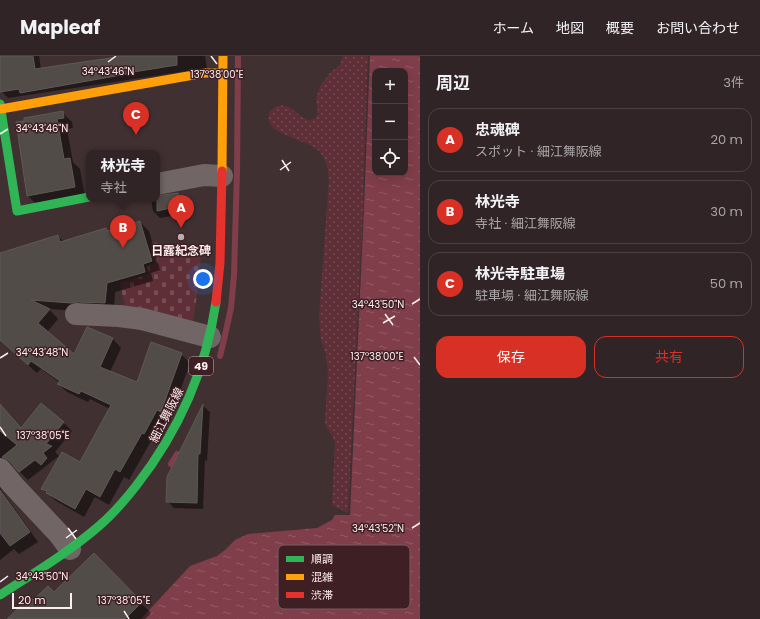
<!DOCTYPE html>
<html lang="ja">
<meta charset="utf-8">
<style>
body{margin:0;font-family:Poppins,"Noto Sans JP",sans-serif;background:#392c2e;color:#f1f3f6}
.controls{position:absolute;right:12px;top:12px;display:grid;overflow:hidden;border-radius:8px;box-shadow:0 4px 16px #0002}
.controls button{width:36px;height:36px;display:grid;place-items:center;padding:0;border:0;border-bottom:1px solid #4c4143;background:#312426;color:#f1f3f6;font:20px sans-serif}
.scale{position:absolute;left:12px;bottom:10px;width:60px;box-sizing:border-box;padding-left:4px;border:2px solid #feedee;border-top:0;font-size:11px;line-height:14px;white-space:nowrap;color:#feedee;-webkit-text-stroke:3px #3d1f24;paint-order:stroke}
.you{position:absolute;left:203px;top:223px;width:14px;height:14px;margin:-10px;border:3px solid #fff;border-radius:50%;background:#1a73e8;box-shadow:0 0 0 6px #1a73e833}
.badge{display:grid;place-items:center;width:26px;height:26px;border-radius:50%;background:#d93025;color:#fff;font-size:13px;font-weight:700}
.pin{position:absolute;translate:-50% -33px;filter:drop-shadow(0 1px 2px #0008)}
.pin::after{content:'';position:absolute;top:21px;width:14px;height:12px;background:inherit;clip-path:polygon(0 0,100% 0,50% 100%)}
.popup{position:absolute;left:86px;top:94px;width:74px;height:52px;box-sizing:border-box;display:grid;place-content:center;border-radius:8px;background:#312426;filter:drop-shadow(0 1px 3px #0005);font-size:13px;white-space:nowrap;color:#a8a4a7}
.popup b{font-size:15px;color:#f1f3f6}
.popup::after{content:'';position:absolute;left:50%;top:100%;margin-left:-8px;border:8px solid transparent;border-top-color:#312426}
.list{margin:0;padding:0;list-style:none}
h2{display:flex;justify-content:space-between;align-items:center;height:52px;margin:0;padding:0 16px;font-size:17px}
h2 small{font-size:13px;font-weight:400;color:#a8a4a7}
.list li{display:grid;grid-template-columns:26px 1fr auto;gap:12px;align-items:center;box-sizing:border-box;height:64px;margin:0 8px 8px;padding:0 8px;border:1px solid #4c4143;border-radius:12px}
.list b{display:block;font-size:15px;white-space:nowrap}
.list p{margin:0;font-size:13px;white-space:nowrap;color:#a8a4a7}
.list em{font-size:13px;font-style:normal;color:#a8a4a7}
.actions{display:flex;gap:8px;padding:12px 16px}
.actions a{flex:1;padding:9px 0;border:1px solid #d93025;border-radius:12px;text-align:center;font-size:14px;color:#d93025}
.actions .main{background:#d93025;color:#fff}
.icon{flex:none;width:22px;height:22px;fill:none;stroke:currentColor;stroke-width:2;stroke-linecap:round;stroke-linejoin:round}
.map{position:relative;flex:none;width:420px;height:563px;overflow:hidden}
header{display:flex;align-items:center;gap:24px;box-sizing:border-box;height:56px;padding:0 20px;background:#312426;border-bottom:1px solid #4c4143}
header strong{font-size:19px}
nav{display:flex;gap:22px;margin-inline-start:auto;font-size:14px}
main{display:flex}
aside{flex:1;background:#312426}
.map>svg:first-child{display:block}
.grass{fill:url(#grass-dots)}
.cemetery{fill:url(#cemetery-stones)}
.water{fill:url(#water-ripples);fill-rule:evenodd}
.shadow{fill:#0007}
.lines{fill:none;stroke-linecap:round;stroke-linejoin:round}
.stream{stroke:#803e4a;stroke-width:6}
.building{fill:#514c48;stroke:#5f5956}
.street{stroke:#716566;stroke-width:22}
.fast{stroke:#30b455;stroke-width:9}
.slow{stroke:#ff9f0a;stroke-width:9}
.jam{stroke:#e5322d;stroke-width:9}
.ticks{fill:none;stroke:#feedee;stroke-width:1.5}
.poi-dot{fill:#bcabac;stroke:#3d1f24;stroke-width:1.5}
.labels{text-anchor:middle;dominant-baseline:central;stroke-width:3;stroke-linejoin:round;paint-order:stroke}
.shield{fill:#3d1f24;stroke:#c4afb1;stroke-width:1}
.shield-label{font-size:11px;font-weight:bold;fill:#feedee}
.poi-label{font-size:12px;font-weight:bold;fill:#feedee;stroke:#3d1f24}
.street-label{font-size:12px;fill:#feedee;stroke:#3d1f24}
.key{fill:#3d1f24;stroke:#775d61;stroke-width:1}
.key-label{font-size:11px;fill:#feedee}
.ticks-label{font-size:10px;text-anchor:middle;fill:#feedee;stroke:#3d1f24;stroke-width:3;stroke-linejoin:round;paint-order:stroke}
</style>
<header>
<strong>Mapleaf</strong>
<nav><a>ホーム</a><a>地図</a><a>概要</a><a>お問い合わせ</a></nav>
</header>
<main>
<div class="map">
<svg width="420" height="563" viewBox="0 0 420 563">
<defs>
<pattern id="grass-dots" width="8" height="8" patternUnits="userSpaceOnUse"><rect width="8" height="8" fill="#5f2f37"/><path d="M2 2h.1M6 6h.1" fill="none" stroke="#774d54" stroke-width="1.8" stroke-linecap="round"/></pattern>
<pattern id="cemetery-stones" width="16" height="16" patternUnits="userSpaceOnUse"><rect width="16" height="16" fill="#5f2f37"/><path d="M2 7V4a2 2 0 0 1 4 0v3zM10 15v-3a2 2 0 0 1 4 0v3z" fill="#774d54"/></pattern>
<pattern id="water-ripples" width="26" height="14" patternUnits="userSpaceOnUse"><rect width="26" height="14" fill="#803e4a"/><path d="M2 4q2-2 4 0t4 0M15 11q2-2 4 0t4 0" fill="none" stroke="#935a64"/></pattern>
</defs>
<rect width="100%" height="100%" fill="#413032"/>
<path class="grass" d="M343,0H368L363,151L348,457L332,449L335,388L333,381L325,368L328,317L326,299L321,284L319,261L329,124C328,113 327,104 319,95C308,83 263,79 269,58C270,54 274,51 278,50C293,46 299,64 310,64C311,64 315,62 316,62L318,56L316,44L320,30L330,17L340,9Z"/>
<path class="cemetery" d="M150,186L201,191C200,218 197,244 192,270L126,255L120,227L149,218L147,210L156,207Z"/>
<path class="water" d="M370,0H420V563H141L190,510L217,500L225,494L235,484L248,478L317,472L332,464L335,459H350L364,152ZM375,15H405V117H375Z"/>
<g class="shadow">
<polygon points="0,0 39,0 41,13 130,0 205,0 207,12 8,42 1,35 0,26"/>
<polygon points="62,56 72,66 73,72 67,73 73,106 80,113 85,141 38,150 28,140 17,67"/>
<polygon points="177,138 184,145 187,157 160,162 153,155 151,143 157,143 157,141"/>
<polygon points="140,166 149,175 160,214 151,217 153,225 115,236 114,255 81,255 49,253 58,263 47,276 75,300 88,272 113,283 121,292 110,316 138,327 181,298 190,307 170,364 166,362 153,386 151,385 129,424 124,421 109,449 95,441 84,461 56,445 42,433 81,407 110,353 90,343 88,346 67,336 58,328 59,326 41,313 37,317 0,284 0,200 6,194 8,196 58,180 64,186 106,173 108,176"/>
<polygon points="0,349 21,373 63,366 72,375 55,396 59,400 28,424 14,410 7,409 0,413"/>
<polygon points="203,350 210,356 207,405 205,404 203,453 174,452 167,445 168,421"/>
<polygon points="0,432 38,486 19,498 14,493 0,504"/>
<polygon points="94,499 151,557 145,563 9,563 33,546 54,538"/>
</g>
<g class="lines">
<g class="stream">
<polyline points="220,300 224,284 231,252 234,219 237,116 238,0"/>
<polyline points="171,408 177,398"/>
</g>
</g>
<g class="building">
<polygon points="0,0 33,0 35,13 124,0 177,0 177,9 127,17 127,18 20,37 19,33 0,36"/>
<polygon points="63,55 64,62 57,63 64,103 70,102 75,131 27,140 16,66 24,65 24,62"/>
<polygon points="178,137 180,150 157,155 157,140"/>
<polygon points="140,165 152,205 143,208 145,216 107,227 105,247 77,246 71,247 31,244 50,253 38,267 74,298 87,271 113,282 100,311 137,326 151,286 182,297 161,356 157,354 144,378 142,377 120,416 115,413 100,441 86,433 75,453 46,437 47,435 41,433 62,396 80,406 111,349 81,335 79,338 57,328 60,325 31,305 28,309 0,284 0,197 58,179 60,186 106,172 107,175"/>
<polygon points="41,347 64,366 46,388 52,390 43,397 47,402 41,409 35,404 19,416 9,405 5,402 2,401 17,389 0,375 0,348 21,372"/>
<polygon points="203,348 200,398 198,398 197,447 166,446 167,421"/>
<polygon points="0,434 30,476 10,490 0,477"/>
<polygon points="94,497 142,546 125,563 7,563 30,541 33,544 48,530 54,536"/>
</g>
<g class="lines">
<g class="street">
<polyline points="157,128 204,119 222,120"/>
<polyline points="76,258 119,260 142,263 210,281"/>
<polyline points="0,413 13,429 59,478 70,493"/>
</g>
<g class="fast">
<polyline points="0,48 17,155 89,141"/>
<path d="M0,539C34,517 69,496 99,470C113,458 125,444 136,430C178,376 206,314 216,246"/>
</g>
<g class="slow">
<polyline points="1,53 205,17 223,17"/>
<polyline points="222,115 223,0"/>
</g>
<polyline class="jam" points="216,246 220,207 222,115"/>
</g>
<path class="ticks" d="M211,0L217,8M108,6L116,0M0,78L8,73M282,104L289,115M280,114L291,106M412,248L420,243M385,258L393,269M383,267L395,260M414,301L420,309M0,302L8,297M0,371L6,380M68,472L76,483M412,472L420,467M66,482L77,474M0,526L8,520M124,555L129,563"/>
<circle class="poi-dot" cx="181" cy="181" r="4"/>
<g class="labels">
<rect class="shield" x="189" y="301" width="24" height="18" rx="3"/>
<g class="shield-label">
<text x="201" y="310">49</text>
</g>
<g class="poi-label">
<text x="181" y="194">日露紀念碑</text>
</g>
<g class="street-label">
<text transform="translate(166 359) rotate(-63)">細江舞阪線</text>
</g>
</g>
<rect x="278" y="489" width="132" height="64" rx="6" class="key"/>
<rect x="286" y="500" width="18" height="6" fill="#30b455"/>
<rect x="286" y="518" width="18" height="6" fill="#ff9f0a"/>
<rect x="286" y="536" width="18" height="6" fill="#e5322d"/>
<g class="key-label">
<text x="311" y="507">順調</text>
<text x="311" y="525">混雑</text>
<text x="311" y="543">渋滞</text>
</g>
<g class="ticks-label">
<text x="108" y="19">34°43'46"N</text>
<text x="217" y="22">137°38'00"E</text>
<text x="42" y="76">34°43'46"N</text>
<text x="378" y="252">34°43'50"N</text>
<text x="42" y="300">34°43'48"N</text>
<text x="377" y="304">137°38'00"E</text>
<text x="43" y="383">137°38'05"E</text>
<text x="378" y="476">34°43'52"N</text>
<text x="42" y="524">34°43'50"N</text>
<text x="124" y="548">137°38'05"E</text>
</g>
</svg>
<div class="controls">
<button>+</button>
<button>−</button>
<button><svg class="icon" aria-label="locate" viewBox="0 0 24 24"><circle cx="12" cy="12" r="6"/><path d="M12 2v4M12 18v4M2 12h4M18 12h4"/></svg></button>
</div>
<div class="scale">20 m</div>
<div class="you"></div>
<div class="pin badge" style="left:181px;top:172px">A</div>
<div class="pin badge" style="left:123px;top:192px">B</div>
<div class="popup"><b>林光寺</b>寺社</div>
<div class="pin badge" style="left:136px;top:79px">C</div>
</div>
<aside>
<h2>周辺<small>3件</small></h2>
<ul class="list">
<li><span class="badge">A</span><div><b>忠魂碑</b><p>スポット · 細江舞阪線</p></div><em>20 m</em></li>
<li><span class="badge">B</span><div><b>林光寺</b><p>寺社 · 細江舞阪線</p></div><em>30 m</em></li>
<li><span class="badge">C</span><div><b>林光寺駐車場</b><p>駐車場 · 細江舞阪線</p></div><em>50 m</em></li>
</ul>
<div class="actions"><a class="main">保存</a><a>共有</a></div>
</aside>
</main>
